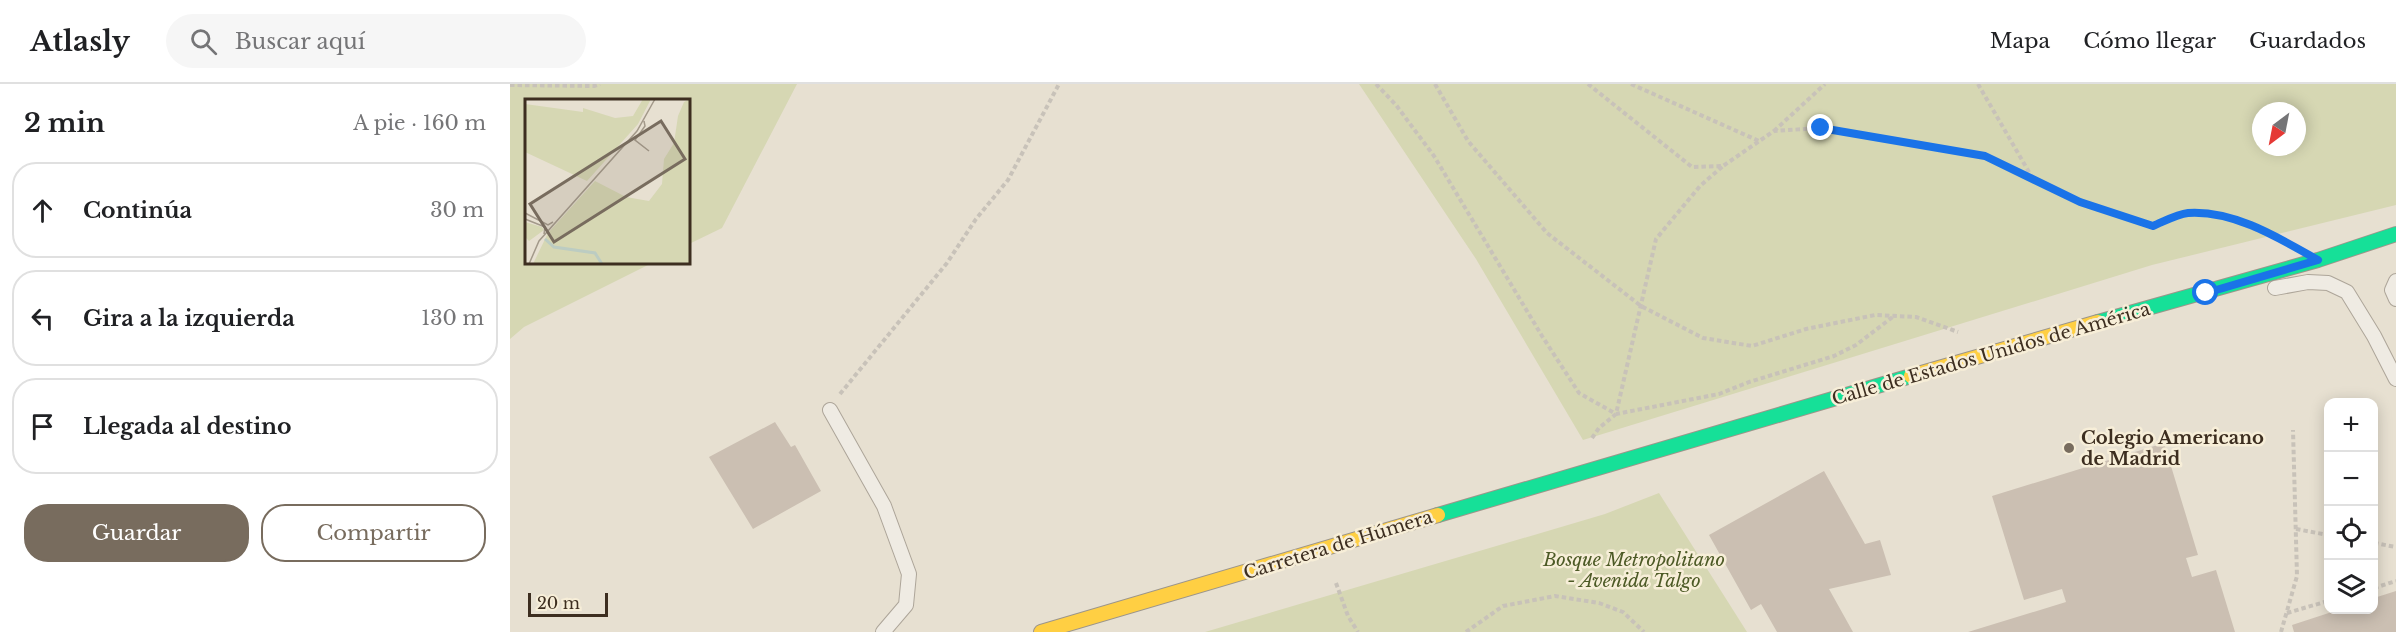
<!DOCTYPE html>
<html lang="es">
<meta charset="utf-8">
<style>
body{margin:0;font-family:"Libre Baskerville",serif;background:#f6f6f6;color:#202124}
.controls{position:absolute;right:18px;bottom:18px;display:grid;overflow:hidden;border-radius:12px;box-shadow:0 3px 15px #0003}
.controls button{width:54px;height:54px;display:grid;place-items:center;padding:0;border:0;border-bottom:2px solid #e0e0e0;background:#fff;color:#202124;font:30px sans-serif}
.compass{position:absolute;left:1742px;top:18px;width:54px;height:54px;border-radius:50%;background:#fff;box-shadow:0 3px 15px #0003;rotate:212deg}
.scale{position:absolute;left:18px;bottom:15px;width:80px;box-sizing:border-box;padding-left:6px;border:3px solid #3d2e20;border-top:0;font-size:16px;line-height:21px;white-space:nowrap;color:#3d2e20;-webkit-text-stroke:4px #f7eed8;paint-order:stroke}
.stop{position:absolute;width:18px;height:18px;margin:-14px;border:4px solid #1a73e8;border-radius:50%;background:#fff}
.stop.end{background:#1a73e8;border-color:#fff;box-shadow:0 2px 6px #0008}
.list{margin:0;padding:0;list-style:none}
h2{display:flex;justify-content:space-between;align-items:center;height:78px;margin:0;padding:0 24px;font-size:26px}
h2 small{font-size:20px;font-weight:400;color:#757577}
.list li{display:grid;grid-template-columns:39px 1fr auto;gap:18px;align-items:center;box-sizing:border-box;height:96px;margin:0 12px 12px;padding:0 12px;border:2px solid #e0e0e0;border-radius:24px}
.list b{display:block;font-size:22px;white-space:nowrap}
.list em{font-size:20px;font-style:normal;color:#757577}
.actions{display:flex;gap:12px;padding:18px 24px}
.actions a{flex:1;padding:14px 0;border:2px solid #786c5e;border-radius:24px;text-align:center;font-size:21px;color:#786c5e}
.actions .main{background:#786c5e;color:#fff}
.icon{flex:none;width:33px;height:33px;fill:none;stroke:currentColor;stroke-width:2;stroke-linecap:round;stroke-linejoin:round}
.map{position:relative;flex:none;width:1886px;height:548px;overflow:hidden}
header{display:flex;align-items:center;gap:36px;box-sizing:border-box;height:84px;padding:0 30px;background:#fff;border-bottom:2px solid #e0e0e0}
header strong{font-size:28px}
nav{display:flex;gap:33px;margin-inline-start:auto;font-size:21px}
.search{width:420px;height:54px;background:#f6f6f6;display:flex;align-items:center;gap:15px;box-sizing:border-box;padding:0 21px;border-radius:33px;color:#757577;font-size:22px}
main{display:flex}
aside{flex:1;background:#fff}
.map>svg:first-child{display:block}
.green{fill:#d6d7b3;fill-rule:evenodd}
.building{fill:#cbbfb2}
.lines{fill:none;stroke-linecap:round;stroke-linejoin:round}
.lane-casing{stroke:#ada599;stroke-width:16}
.fast-casing{stroke:#9c958a;stroke-width:16}
.slow-casing{stroke:#9c958a;stroke-width:16}
.path{stroke:#c8c2b9;stroke-width:4;stroke-dasharray:4.5 3;stroke-linecap:butt}
.lane{stroke:#efebe3;stroke-width:14}
.fast{stroke:#16e098;stroke-width:14}
.slow{stroke:#ffcf43;stroke-width:14}
.route{stroke:#1a73e8;stroke-width:8}
.poi-dot{fill:#786c5e;stroke:#f7eed8;stroke-width:2}
.labels{text-anchor:middle;dominant-baseline:central;stroke-width:5;stroke-linejoin:round;paint-order:stroke}
.street-label{font-size:18px;fill:#3d2e20;stroke:#f7eed8}
.poi-label{font-size:18px;font-weight:bold;fill:#3d2e20;stroke:#f7eed8;text-anchor:start}
.park-label{font-size:18px;font-style:italic;fill:#4d5a26;stroke:#f7eed8}
.inset-river{fill:none;stroke:#bcccc2;stroke-width:3}
.inset-road{fill:none;stroke:#a3998a;stroke-width:1.5}
.view{fill:#786c5e;fill-opacity:0.15;stroke:#786c5e;stroke-width:3}
.inset-edge{fill:none;stroke:#3d2e20;stroke-width:3}
</style>
<header>
<strong>Atlasly</strong>
<div class="search"><svg class="icon" aria-label="search" viewBox="0 0 24 24"><circle cx="10" cy="10" r="6"/><path d="M15 15l6 6"/></svg>Buscar aquí</div>
<nav><a>Mapa</a><a>Cómo llegar</a><a>Guardados</a></nav>
</header>
<main>
<aside>
<h2>2 min<small>A pie · 160 m</small></h2>
<ul class="list">
<li><svg class="icon" aria-label="ahead" viewBox="0 0 24 24"><path d="M12 20V5M6 11l6-6 6 6"/></svg><div><b>Continúa</b></div><em>30 m</em></li>
<li><svg class="icon" aria-label="left" viewBox="0 0 24 24"><path d="M17 20v-9H6M10 6l-5 5 5 5"/></svg><div><b>Gira a la izquierda</b></div><em>130 m</em></li>
<li><svg class="icon" aria-label="arrive" viewBox="0 0 24 24"><path d="M6 21V4h12l-3 4 3 4H6"/></svg><div><b>Llegada al destino</b></div></li>
</ul>
<div class="actions"><a class="main">Guardar</a><a>Compartir</a></div>
</aside>
<div class="map">
<svg width="1886" height="548" viewBox="0 0 1886 548">
<rect width="100%" height="100%" fill="#e7e0d1"/>
<g class="green">
<polygon points="0,0 287,0 212,144 179,160 178,16 16,16 16,178 142,179 14,243 0,255"/>
<path d="M849,0H1886V121L1642,181L1073,356L966,175ZM1751,27H1787V63H1751Z"/>
<polygon points="1149,409 1237,548 695,548 1095,430"/>
</g>
<g class="building">
<polygon points="265,338 281,363 285,361 311,407 243,445 199,373"/>
<polygon points="1654,359 1688,471 1676,474 1682,493 1706,486 1725,548 1458,548 1556,518 1552,505 1514,516 1482,412"/>
<polygon points="1314,387 1355,460 1370,456 1381,491 1319,505 1343,548 1267,548 1251,520 1241,526 1199,451"/>
<polygon points="1886,507 1886,548 1784,548 1782,541 1828,526 1864,526 1864,514"/>
</g>
<g class="lines">
<defs>
<g id="lane">
<polyline points="1886,197 1882,206 1886,215"/>
<polyline points="1765,204 1798,198 1818,199 1837,208 1864,252 1886,295"/>
<polyline points="320,326 374,422 399,490 396,521 373,548"/>
</g>
<g id="fast">
<polyline points="1588,238 1808,176 1886,150"/>
<polyline points="928,431 1401,292"/>
</g>
<g id="slow">
<polyline points="1401,292 1588,238"/>
<polyline points="531,548 928,431"/>
</g>
</defs>
<use href="#lane" class="lane-casing"/>
<use href="#fast" class="fast-casing"/>
<use href="#slow" class="slow-casing"/>
<g class="path">
<polyline points="866,0 886,21 924,72 1032,252 1069,309 1106,330 1209,310 1239,298 1324,272 1346,261 1384,232"/>
<polyline points="925,0 958,57 1037,149 1131,222 1193,254 1242,262 1296,245 1365,231 1406,233 1448,248"/>
<polyline points="1078,0 1182,83 1213,82 1264,47 1311,44 1475,72 1570,118 1643,143 1676,129 1712,132 1772,156"/>
<polyline points="1121,0 1249,57"/>
<polyline points="1468,0 1523,95"/>
<polyline points="0,1 84,2 90,0"/>
<polyline points="1264,47 1315,0"/>
<polyline points="330,310 437,179 466,135 498,96 549,0"/>
<polyline points="1082,354 1089,344 1106,330 1146,155 1190,102 1213,82"/>
<polyline points="1786,445 1818,451"/>
<polyline points="1864,459 1886,463"/>
<polyline points="826,499 838,532 848,548"/>
<polyline points="1864,504 1886,497"/>
<polyline points="1777,529 1818,517"/>
<polyline points="956,548 993,522 1045,512 1089,519 1113,528 1134,548"/>
<polyline points="1771,548 1787,492 1783,346"/>
</g>
<use href="#lane" class="lane"/>
<use href="#fast" class="fast"/>
<use href="#slow" class="slow"/>
</g>
<g class="lines">
<path class="route" d="M1311,44L1475,72L1570,118L1643,142C1653,138 1667,130 1678,129C1724,126 1769,154 1808,176L1696,209"/>
</g>
<circle class="poi-dot" cx="1559" cy="364" r="6"/>
<g class="labels">
<g class="street-label">
<text transform="translate(1481 270) rotate(-16)">Calle de Estados Unidos de América</text>
<text transform="translate(828 461) rotate(-17)">Carretera de Húmera</text>
</g>
<g class="poi-label">
<text x="1571" y="354">Colegio Americano<tspan x="1571" dy="21">de Madrid</tspan></text>
</g>
<g class="park-label">
<text x="1124" y="476">Bosque Metropolitano<tspan x="1124" dy="21">- Avenida Talgo</tspan></text>
</g>
</g>
<g transform="translate(15 15)">
<rect width="165" height="165" fill="#e7e0d1"/>
<path d="M118,0H126L113,25L62,82L0,53V5L58,13V9L90,19L108,17ZM165,0V165H8L23,134L70,82L101,98L124,102L137,85L139,60L149,44L153,17L159,3ZM0,123L17,128L19,131L4,142L0,138Z" fill="#d6d7b3"/>
<path class="inset-river" d="M20,140L29,148L70,154L77,165"/>
<path class="inset-road" d="M119,22L120,27L110,41L124,52M0,114L23,126L28,123M0,120L20,128L19,135M4,165L14,142L112,32L130,0"/>
<path class="view" d="M136,22L160,60L29,143L5,105Z"/>
<rect width="165" height="165" class="inset-edge"/>
</g>
</svg>
<div class="controls">
<button>+</button>
<button>−</button>
<button><svg class="icon" aria-label="locate" viewBox="0 0 24 24"><circle cx="12" cy="12" r="6"/><path d="M12 2v4M12 18v4M2 12h4M18 12h4"/></svg></button>
<button><svg class="icon" aria-label="layers" viewBox="0 0 24 24"><path d="M12 4l9 5-9 5-9-5zM3 14l9 5 9-5"/></svg></button>
</div>
<svg class="compass" viewBox="-18 -18 36 36"><path d="M0-13l5 13h-10z" fill="#e53935"/><path d="M0 13l5-13h-10z" fill="#757577"/></svg>
<div class="scale">20 m</div>
<div class="stop" style="left:1696px;top:209px"></div>
<div class="stop end" style="left:1311px;top:44px"></div>
</div>
</main>
